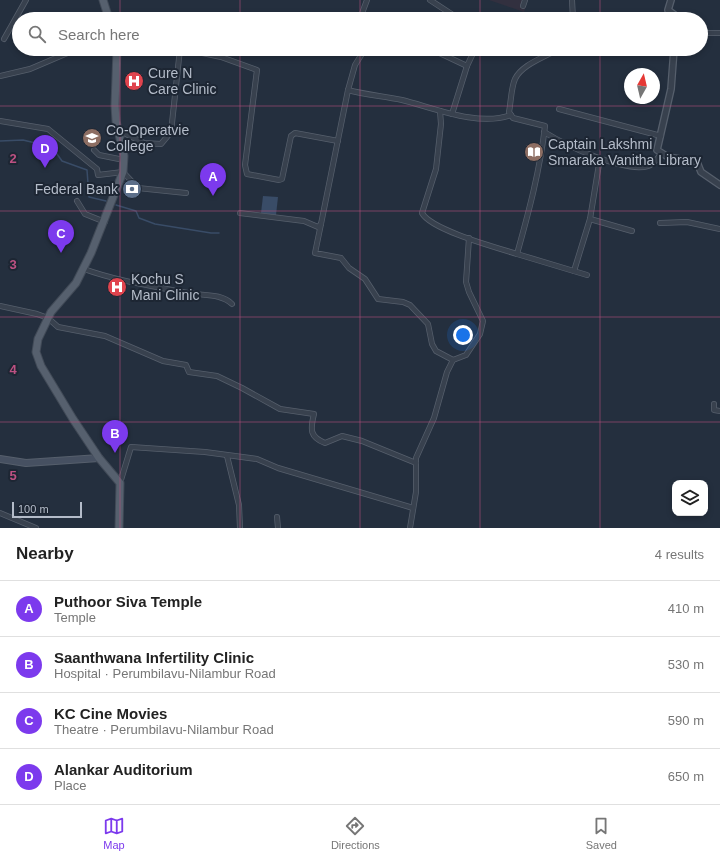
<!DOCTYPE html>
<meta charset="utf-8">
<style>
body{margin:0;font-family:Arial,sans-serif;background:#f6f6f6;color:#222}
.controls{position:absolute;right:12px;bottom:12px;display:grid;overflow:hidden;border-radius:8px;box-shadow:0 2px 6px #0003}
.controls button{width:36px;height:36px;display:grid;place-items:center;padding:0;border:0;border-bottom:1px solid #e0e0e0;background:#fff;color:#222;font:20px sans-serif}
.compass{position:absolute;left:624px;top:68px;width:36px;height:36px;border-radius:50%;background:#fff;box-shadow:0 2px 6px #0003;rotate:8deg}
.scale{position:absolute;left:12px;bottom:10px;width:70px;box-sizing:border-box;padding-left:4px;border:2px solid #b4bcc9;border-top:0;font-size:11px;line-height:14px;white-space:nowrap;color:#b4bcc9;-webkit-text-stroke:3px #1d2633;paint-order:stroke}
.you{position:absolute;left:463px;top:335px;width:14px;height:14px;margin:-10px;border:3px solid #fff;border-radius:50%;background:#1a73e8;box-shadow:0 0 0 6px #1a73e833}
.badge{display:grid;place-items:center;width:26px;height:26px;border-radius:50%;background:#7c3aed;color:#fff;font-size:13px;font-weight:700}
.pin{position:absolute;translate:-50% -33px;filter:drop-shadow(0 1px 2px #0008)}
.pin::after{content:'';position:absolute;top:21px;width:14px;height:12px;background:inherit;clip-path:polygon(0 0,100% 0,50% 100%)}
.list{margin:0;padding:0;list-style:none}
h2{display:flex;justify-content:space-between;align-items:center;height:52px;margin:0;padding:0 16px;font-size:17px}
h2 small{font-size:13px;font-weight:400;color:#767676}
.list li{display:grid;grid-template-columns:26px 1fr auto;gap:12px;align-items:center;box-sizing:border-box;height:56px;padding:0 16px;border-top:1px solid #e0e0e0}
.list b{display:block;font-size:15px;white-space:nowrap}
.list p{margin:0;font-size:13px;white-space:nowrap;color:#767676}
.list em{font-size:13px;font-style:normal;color:#767676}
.icon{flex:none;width:22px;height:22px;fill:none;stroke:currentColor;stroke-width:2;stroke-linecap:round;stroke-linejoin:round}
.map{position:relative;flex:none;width:720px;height:528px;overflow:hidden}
.search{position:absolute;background:#fff;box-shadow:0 2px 6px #0003;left:12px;right:12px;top:12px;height:44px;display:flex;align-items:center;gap:10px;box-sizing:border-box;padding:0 14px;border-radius:22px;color:#767676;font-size:15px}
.sheet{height:276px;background:#fff}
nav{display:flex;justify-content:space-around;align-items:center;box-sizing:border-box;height:56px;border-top:1px solid #e0e0e0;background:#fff;font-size:11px;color:#767676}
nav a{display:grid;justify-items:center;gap:2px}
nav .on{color:#7c3aed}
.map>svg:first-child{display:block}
.medical{fill:#32303f}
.water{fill:#394c67}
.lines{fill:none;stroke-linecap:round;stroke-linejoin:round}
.stream{stroke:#394c67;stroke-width:1.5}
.minor-casing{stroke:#565f6c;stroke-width:6}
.tertiary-casing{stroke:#565f6c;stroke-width:8}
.secondary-casing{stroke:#565f6c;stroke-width:8}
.primary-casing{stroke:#414a57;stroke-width:9}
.minor{stroke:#38414e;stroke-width:4.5}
.tertiary{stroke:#38414e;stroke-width:5.5}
.secondary{stroke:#465061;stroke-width:6}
.primary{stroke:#56606e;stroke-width:7}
.grid{fill:none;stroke:#bd5182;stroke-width:1;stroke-opacity:0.55}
.labels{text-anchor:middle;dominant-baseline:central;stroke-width:4;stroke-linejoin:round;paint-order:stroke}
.poi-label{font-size:14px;fill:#b4bcc9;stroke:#1d2633;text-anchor:start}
.grid-label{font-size:13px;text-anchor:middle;font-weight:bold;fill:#bd5182;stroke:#1d2633;stroke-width:4;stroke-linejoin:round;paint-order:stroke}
</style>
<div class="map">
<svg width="720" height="528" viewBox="0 0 720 528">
<rect width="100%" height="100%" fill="#242f3e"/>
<polygon class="medical" points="489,0 528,0 524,12"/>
<polygon class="water" points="263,196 278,197 276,215 261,213"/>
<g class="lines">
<g class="stream">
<polyline points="0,141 23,140 52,147 62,161 87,170 89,197 106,201"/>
<polyline points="116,205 136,211 139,218 155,224 211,233 219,233"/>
</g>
<defs>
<g id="minor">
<polyline points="430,0 459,19"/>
<polyline points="572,0 573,19"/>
<polyline points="523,6 525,0"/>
<polyline points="367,19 361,16 367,0"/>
<polyline points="701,33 720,33"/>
<polyline points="4,39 26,0"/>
<polyline points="184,49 221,57 257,70 245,165 247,174 279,180 282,179 291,136 295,133 338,141"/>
<path d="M365,49L355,65L348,90C366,95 384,96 402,100C434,108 478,127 511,115"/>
<polyline points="431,49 467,66 475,49"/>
<polyline points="0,76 30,69 77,49"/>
<polyline points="559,109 661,136"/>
<path d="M440,111L441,124L436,169L422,213C431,230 498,248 517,254C529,211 540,170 545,126L513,118L509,112C511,102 511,88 515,79C522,64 546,57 558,49"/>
<polyline points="452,114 467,66"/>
<polyline points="0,121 48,129 97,169 98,175 123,172 138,188 186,193"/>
<polyline points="118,130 144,143 161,144 171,132 180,49"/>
<path d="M544,132C565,145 624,173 648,166C653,165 658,158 661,154"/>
<polyline points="94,150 99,155 124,160"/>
<polyline points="77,201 85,214 105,222"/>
<polyline points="240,213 304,221 318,227 321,224 348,90"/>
<polyline points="590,219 632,231"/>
<polyline points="660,223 687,222 720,229"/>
<polyline points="321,224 315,253 341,258 349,268 365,279 378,299 403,302 410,305 428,324 432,344 436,351 453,360"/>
<polyline points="517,254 587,275"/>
<path d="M84,269C117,281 153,286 188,293C203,296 221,293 232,304"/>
<polyline points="574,271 590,219 600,158"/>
<path d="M0,306L37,314L48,318L58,327L105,336L163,361L186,365L189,372L217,376L242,388L280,409L314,414C310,430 310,437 325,443L342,436L362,441L416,463"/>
<polyline points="714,404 714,410 720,411"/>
<polyline points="227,456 239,505 240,528"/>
<polyline points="120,483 131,447 205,452 257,459 278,468 413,508"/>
<polyline points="0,513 36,528"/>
<polyline points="277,517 278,528"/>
<polyline points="410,528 416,492 416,458 434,418 447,372 453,360 466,355 480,334 483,321 469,292 466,282 469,238"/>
</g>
<g id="tertiary">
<polyline points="671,0 668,10 676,16 676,19"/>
<polyline points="674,49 671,89 657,150 668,157 697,162 701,172 720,185"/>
</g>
<polyline id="secondary" points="0,459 26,463 99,458"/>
<g id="primary">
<polyline points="103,0 109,19"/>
<polyline points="117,49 115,105 116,121 124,156 123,172 91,253 76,283 51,312 38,339 36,352 41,366 73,419 99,458 120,483 119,528"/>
</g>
</defs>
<use href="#minor" class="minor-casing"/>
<use href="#tertiary" class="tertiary-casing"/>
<use href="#secondary" class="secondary-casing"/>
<use href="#primary" class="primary-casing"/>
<use href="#minor" class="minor"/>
<use href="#tertiary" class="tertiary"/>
<use href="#secondary" class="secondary"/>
<use href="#primary" class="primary"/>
</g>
<path class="grid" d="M120,0V19M240,0V19M360,0V19M480,0V19M600,0V19M120,49V528M240,49V528M360,49V528M480,49V528M600,49V528M0,106H720M0,211H720M0,317H720M0,422H720"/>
<defs>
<symbol id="hospital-disc" viewBox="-11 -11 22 22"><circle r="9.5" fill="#e0444e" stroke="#1d2633"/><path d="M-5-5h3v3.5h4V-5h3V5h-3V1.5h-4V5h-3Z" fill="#fff"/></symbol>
<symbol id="university-disc" viewBox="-11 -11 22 22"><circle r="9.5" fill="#8d6e63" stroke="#1d2633"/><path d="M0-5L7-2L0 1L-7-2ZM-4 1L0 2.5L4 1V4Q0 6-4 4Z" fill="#fff"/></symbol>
<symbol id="library-disc" viewBox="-11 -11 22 22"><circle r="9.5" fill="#8d6e63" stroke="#1d2633"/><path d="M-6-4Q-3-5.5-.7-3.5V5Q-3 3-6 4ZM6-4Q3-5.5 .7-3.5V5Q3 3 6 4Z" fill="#fff"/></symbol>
<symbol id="bank-disc" viewBox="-11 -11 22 22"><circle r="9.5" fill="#5c6f8a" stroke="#1d2633"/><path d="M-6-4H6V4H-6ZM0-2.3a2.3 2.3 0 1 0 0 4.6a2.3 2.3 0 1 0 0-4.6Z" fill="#fff"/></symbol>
</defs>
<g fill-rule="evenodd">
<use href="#hospital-disc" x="123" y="70" width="22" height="22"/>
<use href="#university-disc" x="81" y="127" width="22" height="22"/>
<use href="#library-disc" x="523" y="141" width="22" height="22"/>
<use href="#bank-disc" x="121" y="178" width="22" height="22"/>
<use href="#hospital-disc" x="106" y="276" width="22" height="22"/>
</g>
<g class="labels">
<g class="poi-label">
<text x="148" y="73">Cure N<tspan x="148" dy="16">Care Clinic</tspan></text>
<text x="106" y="130">Co-Operatvie<tspan x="106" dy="16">College</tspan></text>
<text x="548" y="144">Captain Lakshmi<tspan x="548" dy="16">Smaraka Vanitha Library</tspan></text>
<text x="118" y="189" text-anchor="end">Federal Bank</text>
<text x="131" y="279">Kochu S<tspan x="131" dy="16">Mani Clinic</tspan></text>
</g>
</g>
<g class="grid-label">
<text x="13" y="163">2</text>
<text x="13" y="269">3</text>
<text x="13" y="374">4</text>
<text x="13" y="480">5</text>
</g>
</svg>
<div class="controls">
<button><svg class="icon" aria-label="layers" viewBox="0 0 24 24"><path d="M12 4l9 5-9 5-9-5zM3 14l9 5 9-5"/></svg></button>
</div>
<svg class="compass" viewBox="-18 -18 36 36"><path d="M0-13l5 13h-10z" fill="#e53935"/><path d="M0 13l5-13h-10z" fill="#767676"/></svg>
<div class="scale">100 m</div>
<div class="you"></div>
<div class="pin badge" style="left:213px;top:196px">A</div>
<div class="pin badge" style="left:115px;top:453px">B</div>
<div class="pin badge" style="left:61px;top:253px">C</div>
<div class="pin badge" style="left:45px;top:168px">D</div>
<div class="search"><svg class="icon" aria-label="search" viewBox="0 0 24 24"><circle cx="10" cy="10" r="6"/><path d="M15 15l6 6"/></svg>Search here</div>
</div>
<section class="sheet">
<h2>Nearby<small>4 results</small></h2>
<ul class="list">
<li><span class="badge">A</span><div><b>Puthoor Siva Temple</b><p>Temple</p></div><em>410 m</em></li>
<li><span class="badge">B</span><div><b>Saanthwana Infertility Clinic</b><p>Hospital · Perumbilavu-Nilambur Road</p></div><em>530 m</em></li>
<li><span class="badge">C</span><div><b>KC Cine Movies</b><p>Theatre · Perumbilavu-Nilambur Road</p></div><em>590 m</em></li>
<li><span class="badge">D</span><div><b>Alankar Auditorium</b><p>Place</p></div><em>650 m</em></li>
</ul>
</section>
<nav>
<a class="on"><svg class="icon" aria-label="map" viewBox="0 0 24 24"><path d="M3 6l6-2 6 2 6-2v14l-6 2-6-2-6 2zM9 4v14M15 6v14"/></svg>Map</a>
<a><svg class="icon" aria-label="directions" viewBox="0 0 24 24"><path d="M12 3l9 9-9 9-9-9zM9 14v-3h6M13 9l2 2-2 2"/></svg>Directions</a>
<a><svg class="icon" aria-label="saved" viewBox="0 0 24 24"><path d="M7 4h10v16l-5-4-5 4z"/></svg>Saved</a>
</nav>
